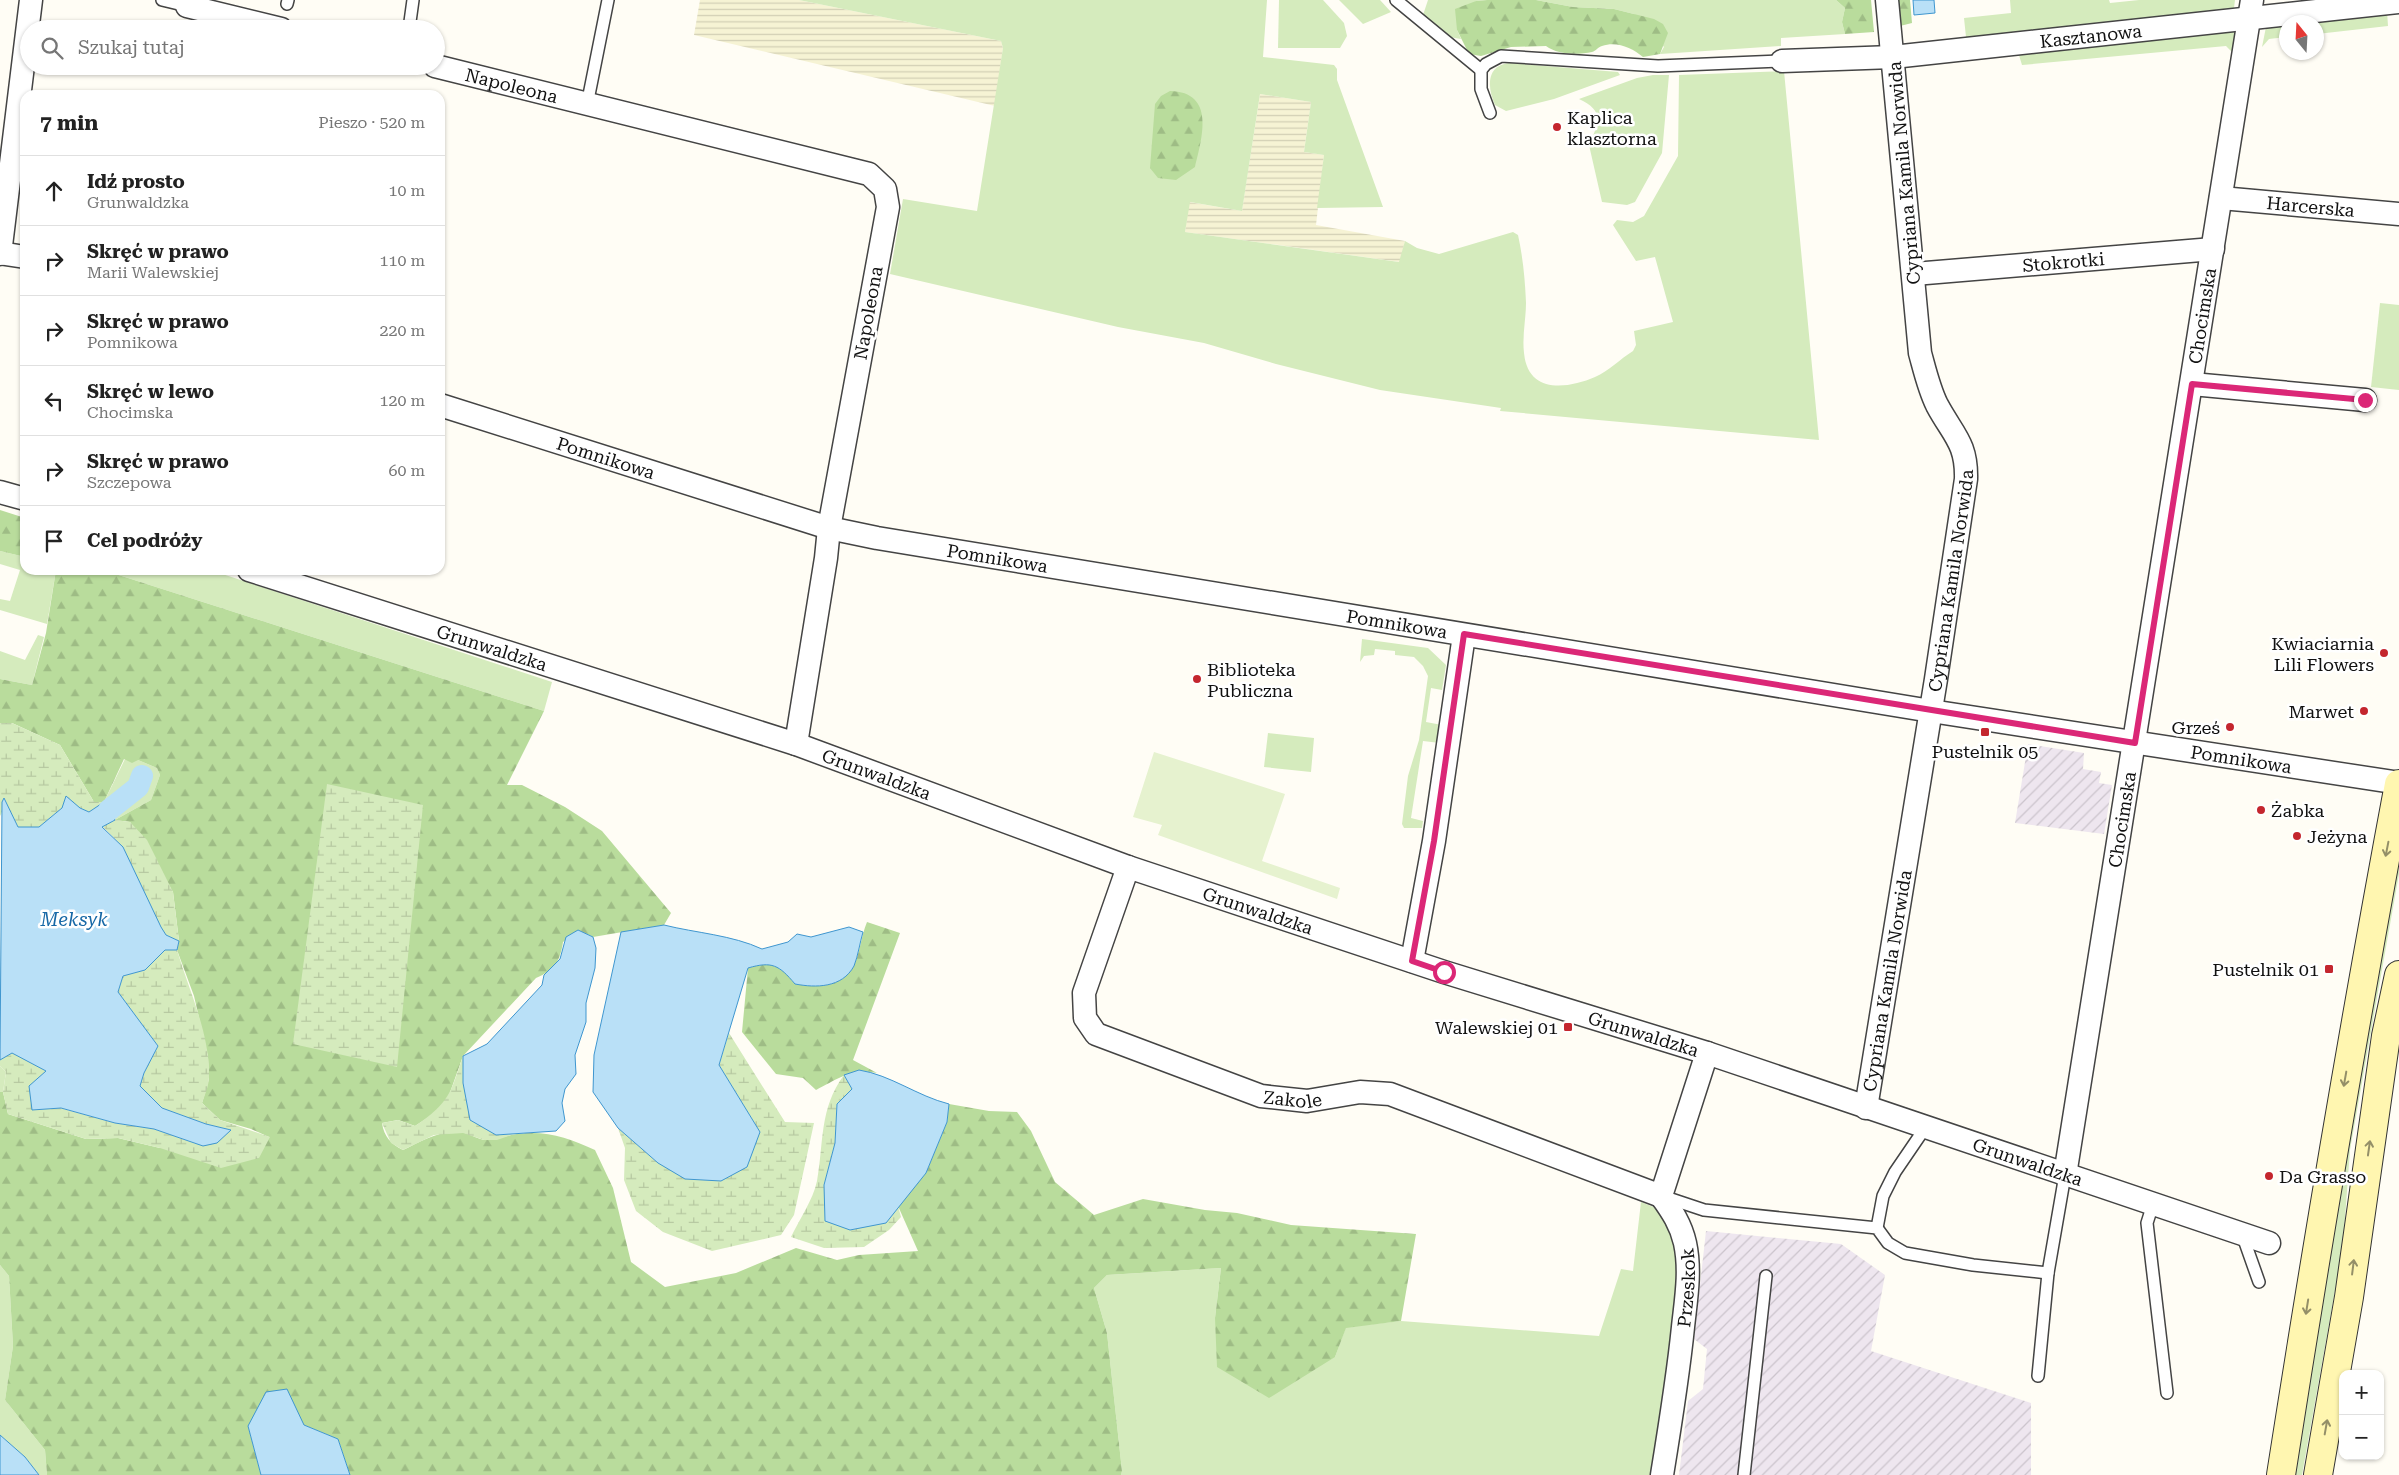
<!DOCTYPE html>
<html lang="pl">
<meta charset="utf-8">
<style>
body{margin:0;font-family:"Roboto Serif",serif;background:#f6f6f6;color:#222}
.controls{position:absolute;right:15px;bottom:15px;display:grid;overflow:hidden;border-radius:10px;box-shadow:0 1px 4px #0004}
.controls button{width:45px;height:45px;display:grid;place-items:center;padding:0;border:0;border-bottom:1px solid #e0e0e0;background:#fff;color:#222;font:25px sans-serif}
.compass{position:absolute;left:2279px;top:15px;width:45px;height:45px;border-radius:50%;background:#fff;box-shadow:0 1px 4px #0004;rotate:342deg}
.stop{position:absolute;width:15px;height:15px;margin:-11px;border:4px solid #db2777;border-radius:50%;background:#fff}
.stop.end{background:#db2777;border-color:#fff;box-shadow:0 1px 5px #0008}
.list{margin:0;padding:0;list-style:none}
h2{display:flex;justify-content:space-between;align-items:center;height:65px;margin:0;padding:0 20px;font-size:21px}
h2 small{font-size:16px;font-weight:400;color:#767676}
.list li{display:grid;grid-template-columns:32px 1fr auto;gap:15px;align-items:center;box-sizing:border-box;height:70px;padding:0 20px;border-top:1px solid #e0e0e0}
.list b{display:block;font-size:19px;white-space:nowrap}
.list p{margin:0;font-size:16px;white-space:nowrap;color:#767676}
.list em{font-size:16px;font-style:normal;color:#767676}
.icon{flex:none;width:28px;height:28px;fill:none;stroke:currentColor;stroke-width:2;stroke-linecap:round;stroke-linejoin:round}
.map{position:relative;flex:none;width:2399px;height:1475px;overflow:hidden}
.search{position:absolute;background:#fff;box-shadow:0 1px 4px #0004;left:20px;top:20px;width:425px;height:55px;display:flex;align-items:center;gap:12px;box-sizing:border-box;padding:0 18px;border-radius:28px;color:#767676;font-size:19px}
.panel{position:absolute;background:#fff;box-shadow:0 1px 4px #0004;left:20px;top:90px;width:425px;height:485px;border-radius:15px}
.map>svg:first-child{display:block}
.industrial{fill:url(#industrial-furrows)}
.farmland{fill:url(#farmland-rules)}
.green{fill:#d5ebbd}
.forest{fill:url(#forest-firs)}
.wetland{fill:url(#wetland-marsh)}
.pitch{fill:#e6f2cf}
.water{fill:#b9e0f7;stroke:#3f96cf}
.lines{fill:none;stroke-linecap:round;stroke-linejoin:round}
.canal{stroke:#b9e0f7;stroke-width:22}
.service-casing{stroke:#444;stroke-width:14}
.minor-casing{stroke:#444;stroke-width:25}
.secondary-casing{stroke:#333;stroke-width:30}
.service{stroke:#fff;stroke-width:11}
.minor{stroke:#fff;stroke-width:22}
.secondary{stroke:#fff6b0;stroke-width:28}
.oneway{stroke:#948f68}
.route{stroke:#db2777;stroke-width:6}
.poi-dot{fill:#c4262e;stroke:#fff;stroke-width:2}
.labels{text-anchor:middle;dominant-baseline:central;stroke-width:5;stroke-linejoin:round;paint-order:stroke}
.street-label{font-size:18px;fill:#111;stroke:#fff}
.poi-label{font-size:18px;fill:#111;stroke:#fff;text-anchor:start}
.water-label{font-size:19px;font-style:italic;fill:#1768a6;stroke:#fff}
</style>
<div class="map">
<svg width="2399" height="1475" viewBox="0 0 2399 1475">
<defs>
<pattern id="industrial-furrows" width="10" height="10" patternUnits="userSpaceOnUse" patternTransform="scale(1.25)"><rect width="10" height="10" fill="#eee6ef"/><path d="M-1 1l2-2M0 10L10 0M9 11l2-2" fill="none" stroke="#cbc4cc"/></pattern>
<pattern id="farmland-rules" width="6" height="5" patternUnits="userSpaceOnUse" patternTransform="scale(1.25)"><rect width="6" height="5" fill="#f6f3d4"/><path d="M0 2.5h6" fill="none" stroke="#d2cfb5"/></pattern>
<pattern id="forest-firs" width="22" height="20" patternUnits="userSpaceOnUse" patternTransform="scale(1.25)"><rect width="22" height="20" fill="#b9dc9c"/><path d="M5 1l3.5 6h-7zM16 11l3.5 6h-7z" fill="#9ebc85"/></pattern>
<pattern id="wetland-marsh" width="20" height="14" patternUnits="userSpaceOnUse" patternTransform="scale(1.25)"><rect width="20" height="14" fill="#d5ebbd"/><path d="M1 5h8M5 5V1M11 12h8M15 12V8" fill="none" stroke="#b6c8a1"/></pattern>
</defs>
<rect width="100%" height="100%" fill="#fffdf5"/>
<g class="industrial">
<polygon points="2028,744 2084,753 2083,769 2101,772 2099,783 2112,785 2104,834 2015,823"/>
<polygon points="1706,1231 1841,1244 1885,1275 1871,1351 2031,1403 2031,1475 1679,1475 1688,1401 1703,1389 1707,1349 1694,1339"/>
</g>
<g class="farmland">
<polygon points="700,0 799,0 1001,41 1003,48 995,106 694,35"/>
<polygon points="1260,94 1311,102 1304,152 1324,155 1316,225 1405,241 1400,262 1185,232 1189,202 1242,211"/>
</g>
<g class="green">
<path d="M799,0H1267L1263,57L1334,65L1337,69V80L1383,207L1317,208L1324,155L1304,152L1311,102L1260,94L1242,211L1190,202L1185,232L1399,262L1405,241L1417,248L1439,254L1513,232L1518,235C1523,258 1525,279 1526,303C1526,319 1522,336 1524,353C1528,394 1567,389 1595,377C1609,371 1620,359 1633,351L1636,345L1634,331L1673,322L1655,257L1636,261L1613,225L1617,220L1633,222L1644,216L1678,156L1679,75L1784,71L1819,440L1500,411L1501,408L1380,390L1276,364L1204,343L1118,327L890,274L903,199L977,211L1003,48L1001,41Z"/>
<polygon points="1279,0 1323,0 1344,23 1347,36 1340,48 1278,48"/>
<polygon points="1339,0 1380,0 1391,12 1363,24"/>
<polygon points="1428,0 1487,0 1476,1 1457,30 1461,39 1449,37 1423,15"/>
<polygon points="1536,0 1836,0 1845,8 1842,22 1845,34 1781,38 1781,46 1660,54 1664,47 1634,14 1614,9 1573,7"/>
<polygon points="2010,0 2109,0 2110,3 2139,0 2235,0 2234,8 1966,37 1964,18 2011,13"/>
<polygon points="2387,11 2388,26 2317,34 2316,22 2299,22"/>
<polygon points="2286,24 2286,37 2269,39 2262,47 2266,27"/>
<polygon points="2236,30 2232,52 2226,46 2022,65 2018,52"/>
<path d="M1510,63L1618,72L1620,75L1554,99L1506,111L1495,105C1487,87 1486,65 1510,63Z"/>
<path d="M1653,75H1669L1662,153L1635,202L1627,205L1602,202L1589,145C1599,123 1605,111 1579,99L1637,78Z"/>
<polygon points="2380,303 2399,305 2399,390 2371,387"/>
<polygon points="0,551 25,557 25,570 56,570 47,624 0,610 0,599 10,601 20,570 0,564"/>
<polygon points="103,570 210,570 552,682 544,711"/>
<polygon points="38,635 44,637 32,685 0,679 0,651 25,660"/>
<polygon points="1362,639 1428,648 1446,665 1442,690 1431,688 1426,722 1442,725 1440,743 1423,741 1411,818 1423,821 1422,828 1404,828 1402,824 1408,776 1419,740 1428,676 1423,666 1414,657 1395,655 1395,651 1375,649 1374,655 1364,656 1360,662"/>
<polygon points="1268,733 1314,738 1311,772 1264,767"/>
<polygon points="125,759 138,760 157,768 160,775 151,800 115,820 104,802"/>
<polygon points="2399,844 2399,874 2350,1150 2343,1246 2302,1475 2293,1475 2339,1183"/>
<polygon points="0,1066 6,1072 3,1092 0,1092"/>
<polygon points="1641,1202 1656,1208 1674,1234 1679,1297 1650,1475 1121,1475 1122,1471 1107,1333 1094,1288 1107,1275 1221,1268 1215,1318 1335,1357 1346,1327 1401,1321 1599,1336 1621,1269 1633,1271"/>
<polygon points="0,1265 9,1276 13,1346 5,1400 45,1450 47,1475 39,1475 25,1457 0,1435"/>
</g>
<g class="forest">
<path d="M1487,0H1536L1573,7L1614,9L1654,19L1663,24L1668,33L1660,54L1643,57C1632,48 1617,41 1602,46C1598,47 1596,51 1592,52C1578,55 1558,55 1546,46L1511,47L1481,56L1469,54L1457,30L1455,9L1476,1Z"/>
<polygon points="1836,0 1871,0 1874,32 1845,34 1842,22 1845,8"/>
<polygon points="1897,0 1910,0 1912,23 1900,26"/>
<path d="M1170,91C1216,92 1202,138 1195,167L1176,180L1158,178L1150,168L1155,104L1161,96Z"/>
<polygon points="0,510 25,518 25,557 0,551"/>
<path d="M56,570H103L544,711L507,785H522L565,807L602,831L671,913L664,925L593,937L578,930L563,942C560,961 555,970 536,978L463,1056L448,1098L435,1113L415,1126L398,1120L382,1123C384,1137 391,1144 403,1150C421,1141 443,1128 465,1133C472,1135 479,1140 487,1140C498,1140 506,1135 517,1134C546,1130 569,1138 595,1150L613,1188L631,1262L665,1287L736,1273L796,1248L837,1260L859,1255L918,1251L898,1206L926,1173L947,1122L949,1104L989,1111L1017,1112L1031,1131L1055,1182L1094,1215L1143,1199L1205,1210L1237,1213L1291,1225L1416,1234L1401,1321L1346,1328L1335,1357L1269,1398L1217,1367L1215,1318L1221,1268L1107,1275L1094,1288L1107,1333L1122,1471L1121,1475H350L338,1439L304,1425L248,1426L261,1475H47L45,1450L5,1400L13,1346L9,1276L0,1265V1092H3L8,1114L86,1139L118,1138L160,1148L269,1137L251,1129L220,1120L202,1103L209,1079L208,1057L194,996L177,950L179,941L173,892L130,822L115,820L151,800L160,775L157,768L138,760L132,763L124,759L104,802H94L60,745L12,723H0V679L32,685L46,633Z"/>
<path d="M867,922L900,933L853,1060L877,1073C849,1069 840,1078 816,1090L803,1078L776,1074L742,1032L748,968C772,961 779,964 795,984C816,988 841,988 853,967C860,954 861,936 867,922Z"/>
</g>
<g class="wetland">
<polygon points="0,723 12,723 60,745 94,802 104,802 89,812 80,808 62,808 39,827 18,827 4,798 2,802 3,811 0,816"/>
<polygon points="327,784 423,805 397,1067 293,1044"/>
<polygon points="115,820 130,822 147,840 173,892 179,941 166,935 160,927 123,847 102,826"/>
<path d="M165,950H177C189,991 210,1033 209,1077C209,1085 205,1095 202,1103L220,1120L270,1137L259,1158L221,1168L160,1148L118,1138L86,1139L8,1114L3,1092L6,1072L0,1066V1060L12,1052L46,1071L32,1110L60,1108L115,1123L154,1129L203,1146L217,1143L230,1130L206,1124L162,1108L140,1086L144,1073L158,1046L118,992L123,976L145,970Z"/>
<polygon points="729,1033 785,1122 814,1123 794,1215 781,1235 712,1251 663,1232 636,1211 624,1180 625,1148 618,1128 658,1163 760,1132 719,1065"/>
<path d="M463,1056V1083L496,1135L514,1134L497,1140H484L463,1133L434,1135L403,1150L391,1143L382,1123L398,1120L415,1126C450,1102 450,1094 463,1056Z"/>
<path d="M844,1075L852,1089L837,1104L835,1143L824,1185L886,1223L898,1206L901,1217L889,1230L864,1247L824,1248L791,1237C799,1220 813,1200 817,1181C824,1142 819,1109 844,1075Z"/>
</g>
<polygon class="pitch" points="1154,752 1285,794 1262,861 1340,888 1337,899 1158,835 1162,825 1133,817"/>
<g class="water">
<polygon points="1913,0 1934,0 1935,13 1914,15"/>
<polygon points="66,796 80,808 89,812 104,802 115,820 102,827 123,847 161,927 166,935 179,941 177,950 165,950 145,970 123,976 118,992 158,1046 144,1073 140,1086 162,1108 206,1124 231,1130 217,1143 203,1146 154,1129 115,1123 61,1108 32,1110 29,1086 46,1071 12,1053 0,1060 2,802 4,798 18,827 39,827 62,808"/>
<path d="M664,925C696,933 732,935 762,949L788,942L797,934L811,937L849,927L863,932C860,942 858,956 854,966C842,988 816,988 795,984C779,965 772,961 748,968L719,1065L760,1132L747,1167L721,1181L685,1179L658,1163L618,1128L593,1092L594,1055L621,932Z"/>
<polygon points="578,930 593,937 596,948 595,968 586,1003 586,1022 575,1055 576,1074 565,1089 562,1103 565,1121 556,1131 496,1135 470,1120 463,1083 463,1056 487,1044 542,985 544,975 560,959 566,937"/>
<path d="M859,1070C891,1075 917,1096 949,1104L947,1122L926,1173L886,1223L850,1230L825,1221L824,1185L835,1143L837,1104L852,1089L844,1075Z"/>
<polygon points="287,1389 304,1425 338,1439 350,1475 261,1475 248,1426 266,1392"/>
<polygon points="0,1435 25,1457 39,1475 0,1475"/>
</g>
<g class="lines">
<polyline class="canal" points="109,810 138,787 142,776"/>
<defs>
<g id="service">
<polyline points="162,0 187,6"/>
<polyline points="1396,0 1481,70"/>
<polyline points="287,4 288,0"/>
<polyline points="409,29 413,0"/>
<polyline points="587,105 608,0"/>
<polyline points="1490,113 1481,89 1481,70 1486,64 1501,56 1658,66 1782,61"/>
<polyline points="1665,1197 1704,1210 1877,1228 1888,1243 1905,1253 1973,1265 2048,1273 2065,1175"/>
<polyline points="2153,1204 2147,1223 2167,1393"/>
<polyline points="1877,1228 1883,1196 1895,1172 1925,1128"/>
<polyline points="2242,1234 2259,1282"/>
<polyline points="2038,1376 2048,1273"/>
<polyline points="1744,1475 1766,1276"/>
</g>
<g id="minor">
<polyline points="187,6 281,29"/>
<path id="s1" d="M1782,61L1893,57L2399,2"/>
<path id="s2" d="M435,66L869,174L885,189L888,207L829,528L826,558L796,744"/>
<path id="s3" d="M2221,198L2399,214"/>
<polyline points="0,253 25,257"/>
<polyline points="0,254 31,0"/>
<path id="s4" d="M1914,274L2213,249"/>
<polyline points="2192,384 2365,400"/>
<path id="s5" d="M440,405L829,528L877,538L1931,711L2399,783"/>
<polyline points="0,492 25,499"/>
<path id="s6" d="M249,570L796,744L1128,867L1444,972L1707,1053L2269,1243"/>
<path id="s7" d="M1128,867L1084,993L1085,1018L1096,1034L1261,1096L1307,1101L1360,1092L1390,1094L1661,1196"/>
<polyline points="1412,961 1434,841 1464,635"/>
<path id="s8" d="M1866,1108L1936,679L1966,479C1967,443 1953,435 1937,405C1929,389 1925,371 1920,353L1887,0"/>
<path id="s9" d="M2065,1175L2252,0"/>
<path id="s10" d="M1662,1475C1670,1426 1678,1377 1683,1327C1686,1299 1691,1271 1685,1243C1681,1225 1672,1211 1661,1196L1707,1053"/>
</g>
<g id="secondary">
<path d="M2281,1475C2317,1244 2356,1014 2399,784"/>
<polyline points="2318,1475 2349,1297 2386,1036 2399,975"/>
</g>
</defs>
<use href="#service" class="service-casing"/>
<use href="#minor" class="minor-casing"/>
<use href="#secondary" class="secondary-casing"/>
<use href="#service" class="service"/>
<use href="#minor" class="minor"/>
<use href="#secondary" class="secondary"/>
</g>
<defs><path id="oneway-shaft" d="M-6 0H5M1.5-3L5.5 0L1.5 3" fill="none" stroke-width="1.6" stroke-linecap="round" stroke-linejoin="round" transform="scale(1.25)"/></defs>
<g class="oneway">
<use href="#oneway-shaft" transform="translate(2387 849) rotate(101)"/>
<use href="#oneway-shaft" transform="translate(2345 1079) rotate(100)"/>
<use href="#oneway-shaft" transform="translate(2369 1148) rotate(-82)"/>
<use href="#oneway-shaft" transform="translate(2353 1267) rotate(-83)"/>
<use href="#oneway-shaft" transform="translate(2307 1307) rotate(99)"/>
<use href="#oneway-shaft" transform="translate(2326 1427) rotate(-80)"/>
</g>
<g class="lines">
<polyline class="route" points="1444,972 1412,961 1434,841 1464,634 2135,743 2192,384 2365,400"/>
</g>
<g class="poi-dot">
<circle cx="1557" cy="127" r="5"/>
<circle cx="2384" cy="653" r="5"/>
<circle cx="1197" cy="679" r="5"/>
<circle cx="2364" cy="711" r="5"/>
<circle cx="2230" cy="727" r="5"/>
<rect x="1980" y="727" width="10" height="10" rx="2.5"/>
<circle cx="2261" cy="810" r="5"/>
<circle cx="2297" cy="836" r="5"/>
<rect x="2324" y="964" width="10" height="10" rx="2.5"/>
<rect x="1563" y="1022" width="10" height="10" rx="2.5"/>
<circle cx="2269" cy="1176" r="5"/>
</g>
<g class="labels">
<g class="street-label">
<text stroke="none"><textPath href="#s1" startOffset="310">Kasztanowa</textPath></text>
<text stroke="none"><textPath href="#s2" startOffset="79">Napoleona</textPath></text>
<text transform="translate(1904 173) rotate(-95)">Cypriana Kamila Norwida</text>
<text stroke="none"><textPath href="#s3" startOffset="90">Harcerska</textPath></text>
<text stroke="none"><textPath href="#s4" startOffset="150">Stokrotki</textPath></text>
<text transform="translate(868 313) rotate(-80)">Napoleona</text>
<text stroke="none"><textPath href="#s9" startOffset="870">Chocimska</textPath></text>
<text stroke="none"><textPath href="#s5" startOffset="174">Pomnikowa</textPath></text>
<text stroke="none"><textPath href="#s5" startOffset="579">Pomnikowa</textPath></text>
<text stroke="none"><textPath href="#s8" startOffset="534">Cypriana Kamila Norwida</textPath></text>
<text stroke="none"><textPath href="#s5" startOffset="984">Pomnikowa</textPath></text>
<text stroke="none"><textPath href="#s6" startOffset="255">Grunwaldzka</textPath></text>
<text stroke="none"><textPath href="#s5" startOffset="1839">Pomnikowa</textPath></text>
<text stroke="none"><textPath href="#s6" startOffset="660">Grunwaldzka</textPath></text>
<text stroke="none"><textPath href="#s9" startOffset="360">Chocimska</textPath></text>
<text stroke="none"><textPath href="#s6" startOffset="1065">Grunwaldzka</textPath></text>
<text stroke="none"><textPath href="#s8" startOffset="129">Cypriana Kamila Norwida</textPath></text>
<text stroke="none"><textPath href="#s6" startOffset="1470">Grunwaldzka</textPath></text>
<text stroke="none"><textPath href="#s7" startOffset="386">Zakole</textPath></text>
<text stroke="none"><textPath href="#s6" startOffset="1875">Grunwaldzka</textPath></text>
<text stroke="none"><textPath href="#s10" startOffset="189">Przeskok</textPath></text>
</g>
<g class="poi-label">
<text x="1567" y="117">Kaplica<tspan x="1567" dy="21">klasztorna</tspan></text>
<text x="2374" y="643" text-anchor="end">Kwiaciarnia<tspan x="2374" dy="21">Lili Flowers</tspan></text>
<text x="1207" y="669">Biblioteka<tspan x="1207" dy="21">Publiczna</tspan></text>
<text x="2354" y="711" text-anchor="end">Marwet</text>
<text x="2220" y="727" text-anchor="end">Grześ</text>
<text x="1985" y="751" text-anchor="middle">Pustelnik 05</text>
<text x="2271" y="810">Żabka</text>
<text x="2307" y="836">Jeżyna</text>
<text x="2319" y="969" text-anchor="end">Pustelnik 01</text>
<text x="1558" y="1027" text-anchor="end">Walewskiej 01</text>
<text x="2279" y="1176">Da Grasso</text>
</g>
<g class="water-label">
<text x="74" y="919">Meksyk</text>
</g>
</g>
</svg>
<div class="controls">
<button>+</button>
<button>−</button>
</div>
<svg class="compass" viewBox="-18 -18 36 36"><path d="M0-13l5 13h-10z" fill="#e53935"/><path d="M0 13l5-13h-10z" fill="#767676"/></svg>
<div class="stop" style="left:1444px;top:972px"></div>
<div class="stop end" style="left:2365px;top:400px"></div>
<div class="search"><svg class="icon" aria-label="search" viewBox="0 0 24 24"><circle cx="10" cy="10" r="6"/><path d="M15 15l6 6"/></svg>Szukaj tutaj</div>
<section class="panel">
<h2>7 min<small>Pieszo · 520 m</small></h2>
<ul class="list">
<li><svg class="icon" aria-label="ahead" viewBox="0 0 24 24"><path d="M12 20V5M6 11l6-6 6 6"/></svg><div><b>Idź prosto</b><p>Grunwaldzka</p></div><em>10 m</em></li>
<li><svg class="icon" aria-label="right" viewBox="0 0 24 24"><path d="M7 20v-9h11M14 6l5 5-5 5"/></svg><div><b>Skręć w prawo</b><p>Marii Walewskiej</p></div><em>110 m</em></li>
<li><svg class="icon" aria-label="right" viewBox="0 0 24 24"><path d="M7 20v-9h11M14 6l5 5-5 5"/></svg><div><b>Skręć w prawo</b><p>Pomnikowa</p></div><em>220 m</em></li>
<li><svg class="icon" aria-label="left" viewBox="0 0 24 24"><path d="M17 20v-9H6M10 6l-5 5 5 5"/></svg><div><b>Skręć w lewo</b><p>Chocimska</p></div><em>120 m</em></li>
<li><svg class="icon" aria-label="right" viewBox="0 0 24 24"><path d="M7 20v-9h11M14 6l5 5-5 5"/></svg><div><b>Skręć w prawo</b><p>Szczepowa</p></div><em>60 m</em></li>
<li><svg class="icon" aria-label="arrive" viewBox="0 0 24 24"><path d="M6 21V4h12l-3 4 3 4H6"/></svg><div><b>Cel podróży</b></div></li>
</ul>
</section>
</div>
